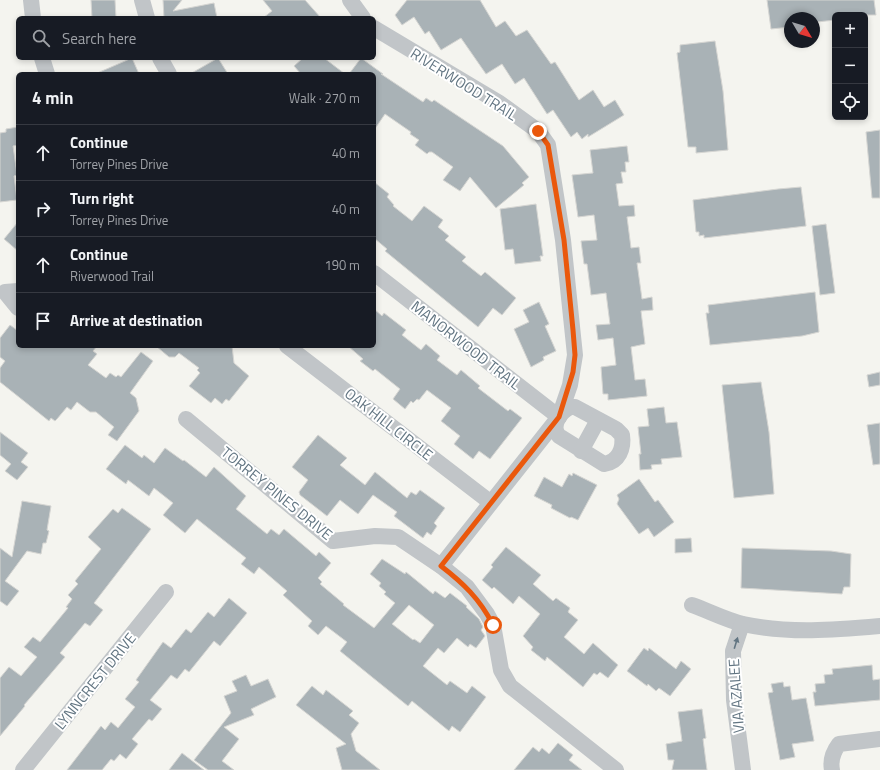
<!DOCTYPE html>
<meta charset="utf-8">
<style>
body{margin:0;font-family:"Titillium Web",sans-serif;background:#20242c;color:#f1f3f6}
.controls{position:absolute;right:12px;top:12px;display:grid;overflow:hidden;border-radius:6px;box-shadow:0 2px 6px #0003}
.controls button{width:36px;height:36px;display:grid;place-items:center;padding:0;border:0;border-bottom:1px solid #363941;background:#171b24;color:#f1f3f6;font:20px sans-serif}
.compass{position:absolute;left:784px;top:12px;width:36px;height:36px;border-radius:50%;background:#171b24;box-shadow:0 2px 6px #0003;rotate:128deg}
.stop{position:absolute;width:12px;height:12px;margin:-9px;border:3px solid #ea580c;border-radius:50%;background:#fff}
.stop.end{background:#ea580c;border-color:#fff;box-shadow:0 1px 4px #0008}
.list{margin:0;padding:0;list-style:none}
h2{display:flex;justify-content:space-between;align-items:center;height:52px;margin:0;padding:0 16px;font-size:17px}
h2 small{font-size:13px;font-weight:400;color:#9ea1a6}
.list li{display:grid;grid-template-columns:26px 1fr auto;gap:12px;align-items:center;box-sizing:border-box;height:56px;padding:0 16px;border-top:1px solid #363941}
.list b{display:block;font-size:15px;white-space:nowrap}
.list p{margin:0;font-size:13px;white-space:nowrap;color:#9ea1a6}
.list em{font-size:13px;font-style:normal;color:#9ea1a6}
.icon{flex:none;width:22px;height:22px;fill:none;stroke:currentColor;stroke-width:2;stroke-linecap:round;stroke-linejoin:round}
.map{position:relative;flex:none;width:880px;height:770px;overflow:hidden}
.search{position:absolute;background:#171b24;box-shadow:0 2px 6px #0003;left:16px;top:16px;width:360px;height:44px;display:flex;align-items:center;gap:10px;box-sizing:border-box;padding:0 14px;border-radius:6px;color:#9ea1a6;font-size:15px}
.panel{position:absolute;background:#171b24;box-shadow:0 2px 6px #0003;left:16px;top:72px;width:360px;height:276px;border-radius:6px}
.map>svg:first-child{display:block}
.building{fill:#a9b2b6;stroke:#d5d5d2;fill-rule:evenodd}
.lines{fill:none;stroke-linecap:round;stroke-linejoin:round}
.street{stroke:#c1c5c8;stroke-width:16}
.oneway{fill:#627582}
.route{stroke:#ea580c;stroke-width:5}
.labels{text-anchor:middle;dominant-baseline:central;stroke-width:4;stroke-linejoin:round;paint-order:stroke}
.street-label{font-size:15px;fill:#627582;stroke:#fff}
</style>
<div class="map">
<svg width="880" height="770" viewBox="0 0 880 770">
<rect width="100%" height="100%" fill="#f4f4ef"/>
<g class="building">
<polygon points="91,0 115,0 116,18 92,18"/>
<polygon points="163,0 182,0 173,11 214,3 217,18 164,18"/>
<polygon points="263,0 305,0 321,18 263,18 272,11"/>
<polygon points="407,0 480,0 496,27 505,21 516,36 527,30 551,64 555,62 579,100 593,90 604,107 615,100 624,115 588,137 588,134 582,139 577,132 571,137 553,110 547,114 524,78 515,84 502,64 486,74 461,38 441,50 429,31 425,34 414,17 402,25 395,15"/>
<polygon points="767,0 874,0 876,15 835,15 835,20 817,22 814,22 814,18 790,18 790,27 771,29"/>
<polygon points="715,41 723,91 728,150 696,153 696,147 688,147 677,53 680,52 680,45"/>
<polygon points="132,58 139,74 95,74"/>
<polygon points="218,58 228,74 190,74"/>
<polygon points="303,58 324,58 345,74 301,74 294,66"/>
<polygon points="361,58 383,74 381,74 423,102 426,98 432,102 434,100 503,146 529,177 522,183 524,185 496,208 470,177 460,191 443,180 453,167 432,152 429,152 427,154 415,145 419,140 410,134 411,132 385,114 374,130 374,74 349,74"/>
<polygon points="18,127 18,145 13,146 17,175 14,176 17,200 0,202 0,133 6,132 6,129"/>
<polygon points="880,130 880,198 872,198 866,132"/>
<polygon points="627,146 629,162 625,162 626,172 621,172 623,183 616,184 619,206 634,205 635,216 627,217 631,248 639,247 641,263 637,263 642,299 652,297 653,310 641,311 645,344 631,347 635,380 645,379 647,396 608,400 608,394 603,394 601,367 616,365 613,338 598,340 596,325 610,324 606,293 591,295 587,264 584,264 581,241 597,240 594,215 578,217 572,175 593,173 590,150"/>
<polygon points="374,182 389,194 387,197 394,205 393,206 412,221 424,206 443,220 438,227 449,236 445,240 466,257 462,261 481,276 485,272 516,298 502,315 493,308 478,327 385,251 387,249 374,238"/>
<polygon points="801,187 806,226 704,238 704,235 699,236 699,232 696,232 693,200 778,189"/>
<polygon points="536,204 543,256 540,256 541,261 515,264 513,249 505,250 500,209"/>
<polygon points="18,222 18,251 4,239"/>
<polygon points="826,224 835,293 820,295 812,226"/>
<polygon points="815,292 819,332 802,336 710,345 706,313 709,313 708,305"/>
<polygon points="539,302 549,324 545,326 556,351 543,357 544,360 531,367 514,329 529,322 523,310"/>
<polygon points="374,309 382,316 384,313 406,330 402,335 421,350 426,344 440,356 437,360 457,375 461,370 480,386 478,388 508,411 510,409 522,418 490,459 479,451 473,459 454,444 460,436 441,421 451,408 427,390 419,400 417,399 413,403 411,401 405,409 393,399 400,389 375,369 373,371 360,361 363,359 348,346 374,346"/>
<polygon points="10,325 18,331 18,346 97,346 93,351 97,354 88,365 106,378 110,373 116,377 118,375 121,377 141,352 153,361 130,393 136,398 139,411 117,441 108,435 114,427 96,412 90,412 77,402 71,410 67,407 57,419 55,421 51,418 49,421 0,382 0,368 5,361 0,357 0,338"/>
<polygon points="156,346 232,346 234,363 249,376 229,401 226,399 222,404 215,398 211,403 189,386 200,373 197,370 199,368 179,353 175,357 169,357"/>
<polygon points="880,372 880,385 869,387 867,375"/>
<polygon points="761,382 769,432 774,494 734,498 722,385"/>
<polygon points="664,407 666,423 677,422 682,457 661,459 662,464 651,465 652,469 640,470 639,454 641,454 638,427 649,426 647,409"/>
<polygon points="880,423 880,464 873,465 867,425"/>
<polygon points="0,432 28,453 21,462 28,467 17,480 5,471 11,464 0,455"/>
<polygon points="318,435 347,458 340,465 365,485 375,472 407,498 411,492 416,495 420,490 445,508 434,523 437,526 431,535 427,532 423,538 394,516 397,512 373,495 358,514 340,500 327,516 300,495 299,492 308,480 292,467"/>
<path d="M125,445L142,458L144,455L154,463L165,448L183,461L184,460L206,477L214,467L246,496L236,509L267,534L271,529L279,535L284,529L316,556L319,552L331,563L318,578L322,582L320,584L344,604L343,605L374,628L395,603L384,594L386,592L379,586L381,583L370,574L382,559L405,574L406,572L433,594L435,591L445,598L450,593L467,606L466,607L479,619L483,627L481,630L485,636L476,648L470,644L468,647L457,638L444,653L438,648L423,666L447,685L450,681L467,693L472,686L486,697L460,732L452,726L449,731L412,701L408,706L372,677L340,651L347,642L326,626L318,635L308,626L312,621L283,595L287,591L259,567L254,574L241,564L246,558L197,519L185,533L163,515L173,503L154,488L149,496L128,480L126,484L106,469ZM409,605L434,625L420,643L414,639L413,640L392,624Z"/>
<polygon points="573,473 597,485 578,520 571,517 570,518 551,508 552,505 534,496 544,477 562,487 569,474 572,476"/>
<polygon points="639,479 655,502 658,500 674,522 654,537 648,528 639,534 617,504 619,499 617,495"/>
<polygon points="22,501 51,506 47,530 49,531 46,543 43,543 41,554 27,551 5,581 19,591 7,606 0,601 0,548 12,557"/>
<polygon points="122,508 151,529 94,603 103,610 90,626 85,623 60,653 65,657 24,705 25,706 0,736 0,678 9,667 21,676 37,657 24,647 33,637 40,642 68,608 66,607 72,599 68,595 78,584 75,581 101,549 88,537 113,509 118,513"/>
<polygon points="691,538 692,552 675,553 675,539"/>
<polygon points="506,547 541,575 533,584 553,601 556,598 570,608 568,612 578,620 564,637 584,654 593,643 618,665 608,678 600,672 597,675 594,673 583,687 547,657 545,661 531,650 533,647 523,636 540,614 519,596 513,604 494,587 492,589 482,580 493,567 491,565"/>
<polygon points="742,548 831,551 851,554 850,587 844,587 842,594 741,588"/>
<polygon points="229,598 247,613 220,646 214,641 189,672 185,669 177,679 171,675 150,700 162,709 152,721 149,719 132,739 138,744 126,759 120,754 114,761 111,759 102,770 67,770 101,726 105,730 111,722 118,728 135,707 125,699 139,682 136,680 163,642 171,648 186,629 191,633 208,612 214,617"/>
<polygon points="644,648 648,651 649,648 676,669 681,661 691,669 670,696 659,688 656,691 648,684 647,686 627,671"/>
<polygon points="872,665 873,680 880,679 880,700 815,706 813,692 816,692 815,684 825,683 824,675 833,674 832,669"/>
<polygon points="246,675 251,686 268,679 276,697 251,709 254,715 224,727 239,739 222,761 234,770 208,770 194,760 231,713 224,696 237,691 232,681"/>
<polygon points="783,682 784,687 790,686 792,700 806,698 814,741 792,744 795,757 780,760 768,693 773,692 771,684"/>
<polygon points="312,686 323,695 326,690 353,711 349,715 359,723 351,734 356,751 380,770 342,770 336,748 346,744 296,705"/>
<polygon points="702,709 706,738 703,739 707,770 672,770 674,760 668,760 666,744 682,741 678,712"/>
<polygon points="558,743 573,755 569,760 582,770 514,770 533,747 539,752 542,748 549,754"/>
<polygon points="182,753 204,770 169,770"/>
</g>
<g class="lines">
<g class="street">
<polyline points="31,0 33,18"/>
<polyline points="142,0 147,18"/>
<polyline points="350,0 363,18"/>
<polyline points="374,28 498,102 538,131 548,145 563,240 575,355 570,385 559,417 441,566"/>
<polyline points="42,58 47,74"/>
<polyline points="160,58 169,74"/>
<polyline points="374,273 559,417"/>
<polyline points="18,291 5,292 18,308"/>
<polyline points="287,346 490,502"/>
<path d="M570,407H575L616,429L622,435C624,448 619,462 604,464L559,436C550,426 560,412 570,407Z"/>
<polyline points="186,419 333,541 375,536 398,537 441,566 467,587 487,614 493,625 501,670 510,686 616,770"/>
<polyline points="581,451 598,420"/>
<path d="M692,605C709,611 726,620 743,624C788,634 835,630 880,626"/>
<polyline points="742,624 733,651 734,700 743,770"/>
<polyline points="23,770 166,592"/>
<path d="M832,770C830,760 833,752 839,744L880,739"/>
</g>
</g>
<defs><path id="oneway-solid" d="M-6-.8H1V-3.2L6.5 0L1 3.2V.8H-6Z"/></defs>
<use class="oneway" href="#oneway-solid" transform="translate(736 643) rotate(-73)"/>
<g class="lines">
<path class="route" d="M493,625C480,599 463,583 441,566L559,417L573,372L575,355L573,330L564,240L548,145L538,131"/>
</g>
<g class="labels">
<g class="street-label">
<text transform="translate(464 84) rotate(32)">RIVERWOOD TRAIL</text>
<text transform="translate(466 345) rotate(38)">MANORWOOD TRAIL</text>
<text transform="translate(389 424) rotate(38)">OAK HILL CIRCLE</text>
<text transform="translate(277 493) rotate(39)">TORREY PINES DRIVE</text>
<text transform="translate(95 681) rotate(-51)">LYNNCREST DRIVE</text>
<text transform="translate(736 696) rotate(-94)">VIA AZALEE</text>
</g>
</g>
</svg>
<div class="controls">
<button>+</button>
<button>−</button>
<button><svg class="icon" aria-label="locate" viewBox="0 0 24 24"><circle cx="12" cy="12" r="6"/><path d="M12 2v4M12 18v4M2 12h4M18 12h4"/></svg></button>
</div>
<svg class="compass" viewBox="-18 -18 36 36"><path d="M0-13l5 13h-10z" fill="#e53935"/><path d="M0 13l5-13h-10z" fill="#9ea1a6"/></svg>
<div class="stop" style="left:493px;top:625px"></div>
<div class="stop end" style="left:538px;top:131px"></div>
<div class="search"><svg class="icon" aria-label="search" viewBox="0 0 24 24"><circle cx="10" cy="10" r="6"/><path d="M15 15l6 6"/></svg>Search here</div>
<section class="panel">
<h2>4 min<small>Walk · 270 m</small></h2>
<ul class="list">
<li><svg class="icon" aria-label="ahead" viewBox="0 0 24 24"><path d="M12 20V5M6 11l6-6 6 6"/></svg><div><b>Continue</b><p>Torrey Pines Drive</p></div><em>40 m</em></li>
<li><svg class="icon" aria-label="right" viewBox="0 0 24 24"><path d="M7 20v-9h11M14 6l5 5-5 5"/></svg><div><b>Turn right</b><p>Torrey Pines Drive</p></div><em>40 m</em></li>
<li><svg class="icon" aria-label="ahead" viewBox="0 0 24 24"><path d="M12 20V5M6 11l6-6 6 6"/></svg><div><b>Continue</b><p>Riverwood Trail</p></div><em>190 m</em></li>
<li><svg class="icon" aria-label="arrive" viewBox="0 0 24 24"><path d="M6 21V4h12l-3 4 3 4H6"/></svg><div><b>Arrive at destination</b></div></li>
</ul>
</section>
</div>
